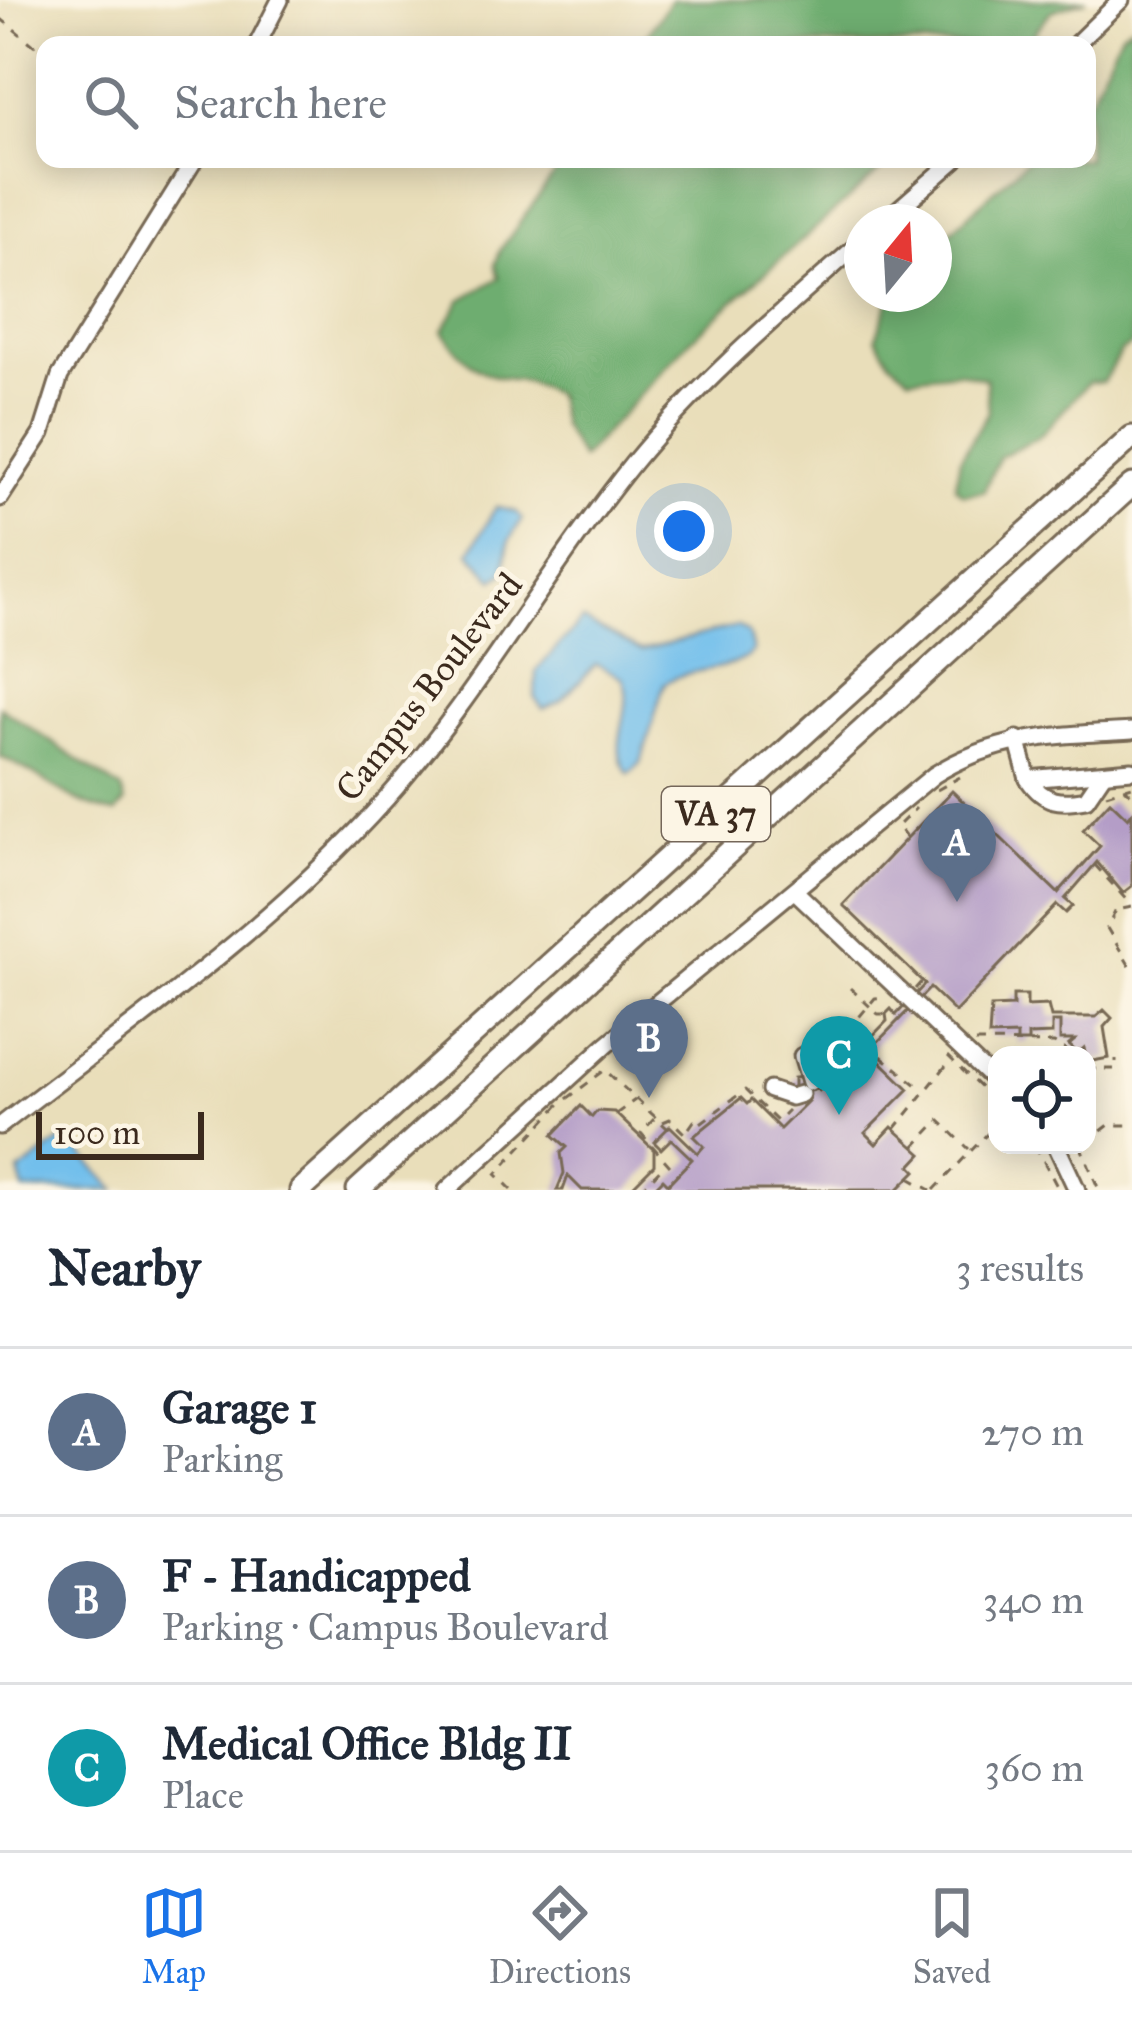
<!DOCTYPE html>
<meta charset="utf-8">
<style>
body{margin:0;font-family:"IM FELL Great Primer",serif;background:#f6f6f7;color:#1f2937}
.controls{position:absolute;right:36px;bottom:36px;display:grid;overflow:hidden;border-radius:24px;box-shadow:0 6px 30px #0003}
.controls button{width:108px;height:108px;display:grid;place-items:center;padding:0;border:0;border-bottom:3px solid #e0e1e3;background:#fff;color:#1f2937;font:60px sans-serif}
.compass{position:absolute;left:844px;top:204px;width:108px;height:108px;border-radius:50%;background:#fff;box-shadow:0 6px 30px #0003;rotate:18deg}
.scale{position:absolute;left:36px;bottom:30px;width:168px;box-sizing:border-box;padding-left:12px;border:6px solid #3b2a1e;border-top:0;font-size:33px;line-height:42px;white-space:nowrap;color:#3b2a1e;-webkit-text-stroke:9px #fcf5e5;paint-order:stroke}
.you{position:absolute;left:684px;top:531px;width:42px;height:42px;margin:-30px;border:9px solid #fff;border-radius:50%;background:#1a73e8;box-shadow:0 0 0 18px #1a73e833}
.badge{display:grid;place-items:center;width:78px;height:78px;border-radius:50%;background:#1a73e8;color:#fff;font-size:39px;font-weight:700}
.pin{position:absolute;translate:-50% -99px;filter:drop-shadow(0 3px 6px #0008)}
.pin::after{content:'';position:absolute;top:63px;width:42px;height:36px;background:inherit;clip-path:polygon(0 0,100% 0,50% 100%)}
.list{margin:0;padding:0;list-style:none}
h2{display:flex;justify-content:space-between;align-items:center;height:156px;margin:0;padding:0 48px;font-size:51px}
h2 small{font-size:39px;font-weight:400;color:#747a83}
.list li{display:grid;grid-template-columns:78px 1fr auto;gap:36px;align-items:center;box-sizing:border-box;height:168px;padding:0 48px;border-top:3px solid #e0e1e3}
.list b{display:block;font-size:45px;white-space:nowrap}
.list p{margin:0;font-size:39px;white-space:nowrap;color:#747a83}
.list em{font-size:39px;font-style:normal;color:#747a83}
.icon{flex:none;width:66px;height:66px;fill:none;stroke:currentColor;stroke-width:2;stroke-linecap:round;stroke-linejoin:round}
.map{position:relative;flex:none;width:1132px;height:1190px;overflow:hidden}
.search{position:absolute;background:#fff;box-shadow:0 6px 30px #0003;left:36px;right:36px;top:36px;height:132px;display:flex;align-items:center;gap:30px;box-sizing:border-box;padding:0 42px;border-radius:24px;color:#747a83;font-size:45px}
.sheet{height:660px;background:#fff}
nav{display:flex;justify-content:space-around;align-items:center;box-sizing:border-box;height:168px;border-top:3px solid #e0e1e3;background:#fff;font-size:33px;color:#747a83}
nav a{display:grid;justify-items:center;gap:6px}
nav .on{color:#1a73e8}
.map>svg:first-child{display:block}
.forest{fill:#6ead6f;stroke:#546c46;stroke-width:3}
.water{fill:#72bfec;stroke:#567485;stroke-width:3}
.building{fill:#b49dc7}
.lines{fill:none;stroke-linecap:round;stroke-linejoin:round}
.minor-casing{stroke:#786955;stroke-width:21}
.highway-casing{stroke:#786955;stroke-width:27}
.path{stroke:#786955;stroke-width:3;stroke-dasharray:9 9;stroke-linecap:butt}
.minor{stroke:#fff;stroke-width:15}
.highway{stroke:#fff;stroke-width:21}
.labels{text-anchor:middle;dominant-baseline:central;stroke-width:10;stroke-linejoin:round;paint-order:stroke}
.shield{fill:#fcf5e5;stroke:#75675a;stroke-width:3}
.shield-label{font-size:33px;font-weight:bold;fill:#3b2a1e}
.street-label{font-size:36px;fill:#3b2a1e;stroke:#fcf5e5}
</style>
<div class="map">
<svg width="1132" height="1190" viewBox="0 0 1132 1190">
<rect width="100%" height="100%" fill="#fcf5e5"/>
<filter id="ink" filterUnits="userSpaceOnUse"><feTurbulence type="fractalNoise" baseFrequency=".00833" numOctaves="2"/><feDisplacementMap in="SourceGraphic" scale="24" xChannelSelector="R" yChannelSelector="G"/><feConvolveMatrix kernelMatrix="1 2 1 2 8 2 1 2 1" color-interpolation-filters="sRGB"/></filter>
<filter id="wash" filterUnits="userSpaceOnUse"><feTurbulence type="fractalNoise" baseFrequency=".004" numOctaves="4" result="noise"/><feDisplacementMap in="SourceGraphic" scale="48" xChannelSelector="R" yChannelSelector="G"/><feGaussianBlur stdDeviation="2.7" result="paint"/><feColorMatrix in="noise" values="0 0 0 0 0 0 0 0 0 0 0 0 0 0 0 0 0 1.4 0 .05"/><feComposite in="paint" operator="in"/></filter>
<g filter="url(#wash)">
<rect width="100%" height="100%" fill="#e9deba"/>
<g class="forest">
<polygon points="671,0 1087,0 1051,11 1025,45 640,45"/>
<polygon points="1132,25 1132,345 1121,351 1103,382 1089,382 1040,436 999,457 984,491 963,494 955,486 960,459 988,412 986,379 959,372 910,377 891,362 876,337 892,294 934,294 934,247 1028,159 1087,159 1087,104 1121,32"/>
<path d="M565,159H893L690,340L581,459L562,427L555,395C503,363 489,399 443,331L461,300L499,278L495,265L501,249Z"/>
<path d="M0,707L122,790L125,803L116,813C68,806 43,773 0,757Z"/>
</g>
<g class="water">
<polygon points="496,507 517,512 522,519 509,541 504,573 494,580 470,552"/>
<path d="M582,620L641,651L737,626L748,633L753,651C737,673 689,665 664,684L641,763L629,774C604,746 638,708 622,677L596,664L561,701L543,709L535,699L536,671Z"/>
<polygon points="66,1137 116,1190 24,1190 19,1172"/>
</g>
<g id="blocks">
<g class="building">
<polygon points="952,791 1058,893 1100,846 1083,830 1110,801 1128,818 1132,813 1132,886 1123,893 1097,862 1065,899 1073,906 1066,913 1057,905 955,1012 930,988 863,1057 868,1062 874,1055 909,1089 865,1133 876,1144 892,1127 922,1154 911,1166 916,1171 897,1190 652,1190 663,1179 668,1184 692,1159 671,1139 661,1149 654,1142 670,1126 698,1153 704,1146 694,1136 741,1098 747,1104 751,1100 780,1129 808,1101 794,1087 794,1078 804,1077 819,1091 887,1021 886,1014 891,1009 896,1015 925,984 843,905"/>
<polygon points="1013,995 1027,995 1027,1006 1048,1005 1051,1017 1096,1017 1104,1010 1112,1018 1104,1027 1109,1058 1087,1062 1084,1048 1078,1053 1069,1045 1075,1040 1060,1040 1060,1022 1052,1022 1052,1034 1028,1035 1028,1042 1017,1042 1017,1035 989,1036 991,1007 1013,1006"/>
<polygon points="581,1106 592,1117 597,1111 614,1112 654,1150 654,1165 629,1190 582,1190 568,1176 563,1190 557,1190 564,1173 561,1153 567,1147 553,1135"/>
</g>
</g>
</g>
<g filter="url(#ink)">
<use href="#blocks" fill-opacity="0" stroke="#786955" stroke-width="3"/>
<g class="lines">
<defs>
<g id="minor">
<polyline points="257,45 280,0"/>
<polyline points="1075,45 1121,0"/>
<polyline points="884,222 956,159"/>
<polyline points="0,498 42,433 60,376 195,159"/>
<polyline points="1017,739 1028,779 1132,770"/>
<path d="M1028,779C1044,803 1060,804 1086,799L1103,774"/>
<polyline points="795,891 997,1083"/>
<polyline points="802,1056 810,1082"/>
<polyline points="770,1090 791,1097 801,1094"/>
<path d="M0,1126C133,1023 274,925 387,798C479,694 547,570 634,462C701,380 783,311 862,241"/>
<polyline points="1056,1145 1077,1190"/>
<path d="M447,1190L606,1045L934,775C997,735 1060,735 1132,731"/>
</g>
<g id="highway">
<polyline points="301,1190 1132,437"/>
<polyline points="358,1190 1132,485"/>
</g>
</defs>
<use href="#minor" class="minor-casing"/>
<use href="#highway" class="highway-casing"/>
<g class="path">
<polyline points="0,18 45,54"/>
<polyline points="1124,787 1132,795"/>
<polyline points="937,790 960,777"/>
<polyline points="1106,794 1132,786"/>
<polyline points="907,838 898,826 916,808"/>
<polyline points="1095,865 1131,905"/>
<polyline points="1132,907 1116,910 1107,928 1132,970"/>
<polyline points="850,988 878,1014 886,1014"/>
<polyline points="915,989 922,981"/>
<polyline points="804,1038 833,1065 823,1076"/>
<polyline points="975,1042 1054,1043 1074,1055"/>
<polyline points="881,1056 922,1089"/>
<polyline points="948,1056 997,1104"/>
<polyline points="825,1058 875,998 885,997"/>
<polyline points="1087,1069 1116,1069 1116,1059"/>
<polyline points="616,1114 635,1100"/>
<polyline points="654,1119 641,1133 677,1174"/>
<polyline points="663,1122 670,1119 685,1134 694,1121 698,1125 745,1090 777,1121 788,1110"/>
<polyline points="895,1129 949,1062"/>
<polyline points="1087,1142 1109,1125 1132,1125"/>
<polyline points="1004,1145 1012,1154"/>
<polyline points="1035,1145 1059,1190"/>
<polyline points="1080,1145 1099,1190"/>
<polyline points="914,1147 939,1120 969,1149"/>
<polyline points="909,1178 931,1190"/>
<polyline points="512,1190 496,1174 560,1104 605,1070 667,1128"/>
<polyline points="641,1190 665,1164"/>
<polyline points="934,1190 988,1133 997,1131"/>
</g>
<use href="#minor" class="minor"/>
<use href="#highway" class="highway"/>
</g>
</g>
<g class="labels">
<rect class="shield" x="662" y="787" width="108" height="54" rx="9"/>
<g class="shield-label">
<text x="716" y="814">VA 37</text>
</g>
<g class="street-label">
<text transform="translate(429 687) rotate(-52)">Campus Boulevard</text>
</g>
</g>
</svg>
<div class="controls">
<button><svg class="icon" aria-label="locate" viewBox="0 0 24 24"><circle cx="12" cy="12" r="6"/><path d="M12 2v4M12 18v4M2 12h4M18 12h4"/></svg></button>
</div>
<svg class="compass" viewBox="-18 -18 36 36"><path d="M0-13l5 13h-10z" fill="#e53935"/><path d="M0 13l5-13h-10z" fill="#747a83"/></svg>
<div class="scale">100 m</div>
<div class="you"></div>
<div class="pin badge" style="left:957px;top:902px;background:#5c6f8a">A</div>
<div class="pin badge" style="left:649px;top:1098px;background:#5c6f8a">B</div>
<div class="pin badge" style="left:839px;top:1115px;background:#0f9aa8">C</div>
<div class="search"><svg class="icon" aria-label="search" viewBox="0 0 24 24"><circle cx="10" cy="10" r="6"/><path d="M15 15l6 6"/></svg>Search here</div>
</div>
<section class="sheet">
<h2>Nearby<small>3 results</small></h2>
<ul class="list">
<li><span class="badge" style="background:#5c6f8a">A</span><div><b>Garage 1</b><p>Parking</p></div><em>270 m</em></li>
<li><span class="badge" style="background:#5c6f8a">B</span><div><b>F - Handicapped</b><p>Parking · Campus Boulevard</p></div><em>340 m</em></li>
<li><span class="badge" style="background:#0f9aa8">C</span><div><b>Medical Office Bldg II</b><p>Place</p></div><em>360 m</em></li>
</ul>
</section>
<nav>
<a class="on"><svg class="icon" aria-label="map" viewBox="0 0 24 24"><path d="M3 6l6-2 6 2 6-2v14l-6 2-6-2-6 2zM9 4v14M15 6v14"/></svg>Map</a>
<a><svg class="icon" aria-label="directions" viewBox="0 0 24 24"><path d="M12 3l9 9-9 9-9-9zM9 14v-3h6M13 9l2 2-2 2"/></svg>Directions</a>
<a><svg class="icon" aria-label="saved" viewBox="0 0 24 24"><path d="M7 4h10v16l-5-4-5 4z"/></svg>Saved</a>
</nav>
